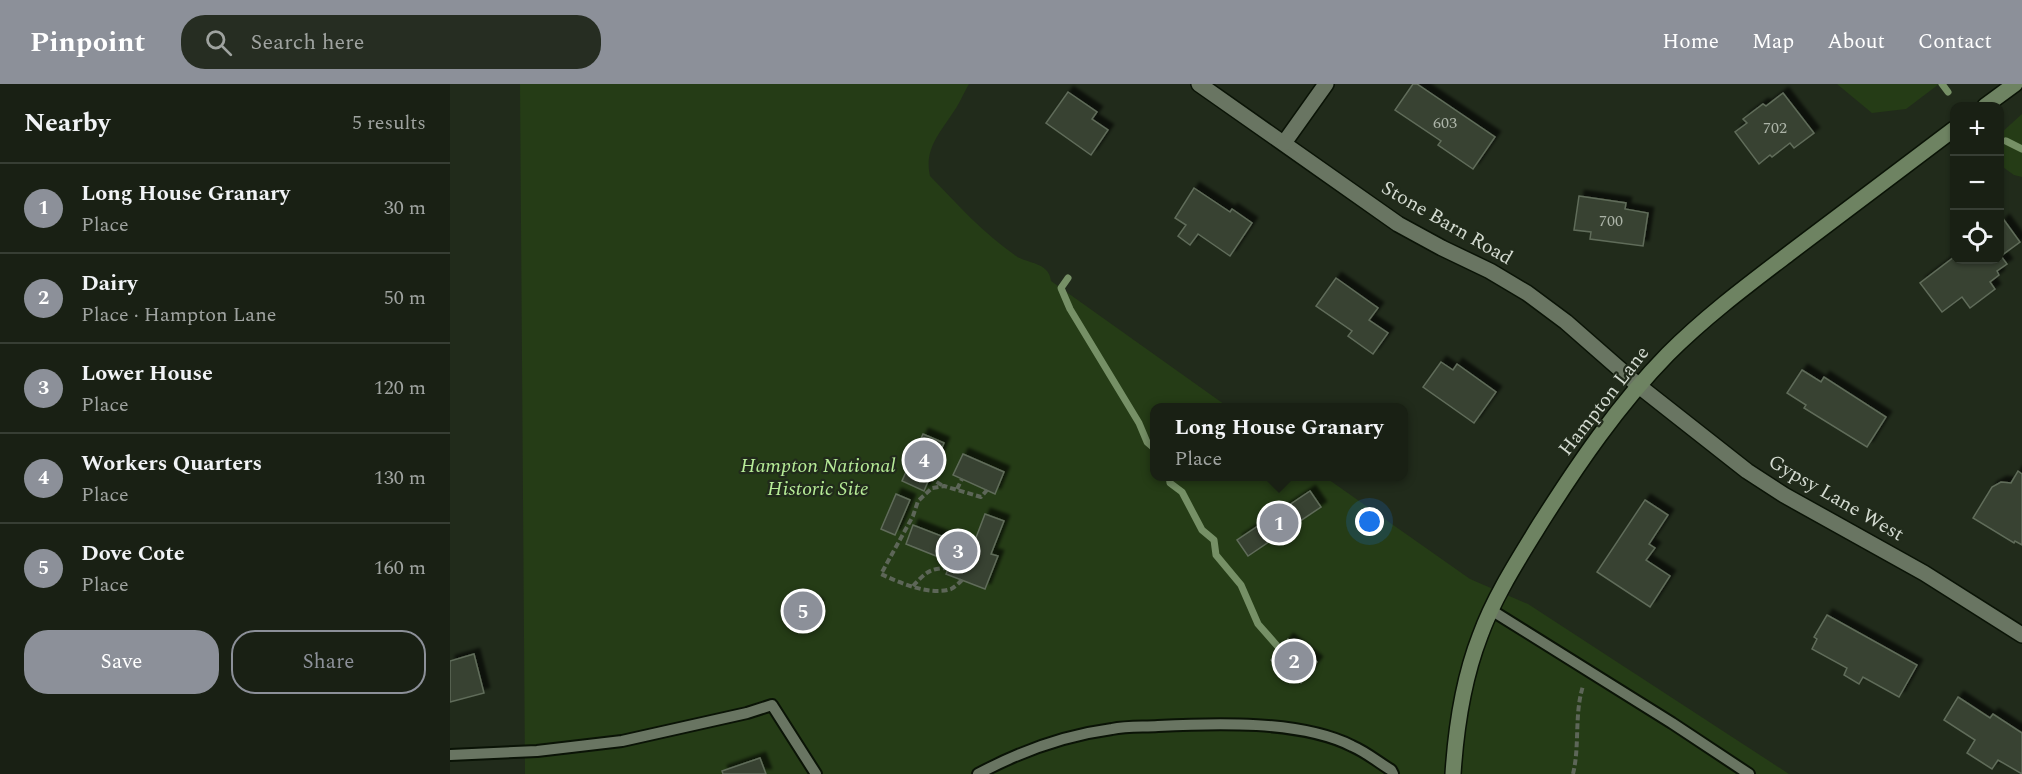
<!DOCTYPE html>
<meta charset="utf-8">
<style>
body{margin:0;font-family:Spectral,serif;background:#262d22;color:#f1f3f6}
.controls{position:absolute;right:18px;top:18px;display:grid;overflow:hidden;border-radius:12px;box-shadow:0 2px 4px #0004}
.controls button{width:54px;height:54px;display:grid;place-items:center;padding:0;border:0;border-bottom:2px solid #373e34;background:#192014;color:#f1f3f6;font:30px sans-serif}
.you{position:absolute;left:920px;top:438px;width:21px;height:21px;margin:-15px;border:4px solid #fff;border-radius:50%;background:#1a73e8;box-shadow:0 0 0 9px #1a73e833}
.badge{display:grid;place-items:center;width:39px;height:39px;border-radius:50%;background:#8c9099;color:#fff;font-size:20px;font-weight:700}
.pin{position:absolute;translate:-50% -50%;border:3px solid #fff;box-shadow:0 2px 6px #0006}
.popup{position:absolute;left:700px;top:319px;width:258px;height:78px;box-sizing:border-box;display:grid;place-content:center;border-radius:12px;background:#192014;filter:drop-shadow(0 2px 4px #0005);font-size:20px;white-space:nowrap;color:#9fa3a0}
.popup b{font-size:22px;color:#f1f3f6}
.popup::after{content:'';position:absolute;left:50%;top:100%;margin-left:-12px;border:12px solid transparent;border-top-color:#192014}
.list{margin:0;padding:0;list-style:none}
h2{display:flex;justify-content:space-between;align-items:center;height:78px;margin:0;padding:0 24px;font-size:26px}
h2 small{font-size:20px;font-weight:400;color:#9fa3a0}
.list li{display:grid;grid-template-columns:39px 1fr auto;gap:18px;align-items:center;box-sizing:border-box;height:90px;padding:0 24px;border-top:2px solid #373e34}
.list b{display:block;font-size:22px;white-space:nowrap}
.list p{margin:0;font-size:20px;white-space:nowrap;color:#9fa3a0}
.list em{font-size:20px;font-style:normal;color:#9fa3a0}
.actions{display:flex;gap:12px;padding:18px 24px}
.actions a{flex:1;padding:14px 0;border:2px solid #8c9099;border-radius:24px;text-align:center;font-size:21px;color:#8c9099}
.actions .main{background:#8c9099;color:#fff}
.icon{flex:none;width:33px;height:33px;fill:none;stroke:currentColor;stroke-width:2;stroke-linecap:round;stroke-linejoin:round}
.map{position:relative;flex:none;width:1572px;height:690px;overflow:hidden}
header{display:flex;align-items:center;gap:36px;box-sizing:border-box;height:84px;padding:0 30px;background:#8c9099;color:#fff}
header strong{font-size:28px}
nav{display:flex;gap:33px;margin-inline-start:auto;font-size:21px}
.search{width:420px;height:54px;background:#262d22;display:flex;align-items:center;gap:15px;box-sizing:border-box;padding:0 21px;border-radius:24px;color:#9fa3a0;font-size:22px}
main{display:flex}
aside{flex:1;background:#192014}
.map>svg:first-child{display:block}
.green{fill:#253c16}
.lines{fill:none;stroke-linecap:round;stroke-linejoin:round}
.stream{stroke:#769066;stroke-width:7}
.building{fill:#374231;stroke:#606c5a;stroke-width:1.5;filter:url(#shadow)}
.lane-casing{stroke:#0a1306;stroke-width:14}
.street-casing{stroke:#0a1306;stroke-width:18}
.secondary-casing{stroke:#0a1306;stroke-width:18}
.path{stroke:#5d6658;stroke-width:4;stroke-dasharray:6 3;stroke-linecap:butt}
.lane{stroke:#697562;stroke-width:10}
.street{stroke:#697562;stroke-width:15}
.secondary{stroke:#6e8362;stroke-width:15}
.labels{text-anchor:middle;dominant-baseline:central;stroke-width:4.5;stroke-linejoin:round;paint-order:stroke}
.number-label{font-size:16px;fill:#acb4a8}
.street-label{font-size:20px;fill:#d3dad0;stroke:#212b1b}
.park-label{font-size:20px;font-style:italic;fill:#b7ec98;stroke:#212b1b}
</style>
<header>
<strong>Pinpoint</strong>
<div class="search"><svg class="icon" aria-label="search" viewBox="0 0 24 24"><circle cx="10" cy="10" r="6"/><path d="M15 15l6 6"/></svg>Search here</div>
<nav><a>Home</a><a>Map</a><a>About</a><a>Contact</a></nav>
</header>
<main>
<aside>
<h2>Nearby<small>5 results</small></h2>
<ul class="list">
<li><span class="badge">1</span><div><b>Long House Granary</b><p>Place</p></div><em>30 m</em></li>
<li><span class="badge">2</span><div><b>Dairy</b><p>Place · Hampton Lane</p></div><em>50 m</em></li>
<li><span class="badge">3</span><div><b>Lower House</b><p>Place</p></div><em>120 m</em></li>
<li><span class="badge">4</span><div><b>Workers Quarters</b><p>Place</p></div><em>130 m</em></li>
<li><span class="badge">5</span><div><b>Dove Cote</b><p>Place</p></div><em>160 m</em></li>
</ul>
<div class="actions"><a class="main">Save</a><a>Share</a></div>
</aside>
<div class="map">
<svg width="1572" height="690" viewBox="0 0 1572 690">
<defs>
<filter id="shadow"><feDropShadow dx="5.5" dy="-5.5" stdDeviation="1.5" flood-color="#0009"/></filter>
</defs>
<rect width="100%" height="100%" fill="#212b1b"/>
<g class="green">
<path d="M70,0H519C513,10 509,21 502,30C489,50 474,66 480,92C507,120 533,149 566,172C578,180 599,178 601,197L778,323L704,324V392L875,393L1020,495L1078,520L1339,690H75Z"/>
<polygon points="1387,0 1489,0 1456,25 1422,29"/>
<polygon points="1572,30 1572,93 1564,91 1550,81 1550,50"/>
</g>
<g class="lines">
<g class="stream">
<polyline points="1492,0 1498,8"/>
<polyline points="1556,57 1572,65"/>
<polyline points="618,194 611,204 620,225 689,339 697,358 704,364"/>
<polyline points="719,392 720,399 732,408 752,446 764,456 766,471 791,501 808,540 830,565"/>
</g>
</g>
<g class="building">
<polygon points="963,0 967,0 1045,53 1023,85 988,61 991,57 945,26"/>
<polygon points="618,8 647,28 642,35 658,46 641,71 596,39"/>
<polygon points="1333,9 1364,49 1344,64 1340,59 1322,73 1320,71 1309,80 1285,48 1297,39 1293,35 1313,20 1316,22"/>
<polygon points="744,104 780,128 782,125 802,139 780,172 748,150 740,161 728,152 736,141 725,134"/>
<polygon points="1129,112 1176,119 1175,125 1198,129 1193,162 1140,155 1141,148 1124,146"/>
<polygon points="1554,136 1570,158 1551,172 1557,180 1547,187 1549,191 1540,198 1545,205 1520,224 1512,213 1492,228 1470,199 1504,173 1504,176 1550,176 1550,140"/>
<polygon points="886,194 928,224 919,236 938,249 923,270 898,252 902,247 866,222"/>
<polygon points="991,278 1003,286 1007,280 1046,308 1024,339 973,303"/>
<polygon points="1352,286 1371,298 1374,293 1436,333 1417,363 1354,324 1356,321 1337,309"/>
<polygon points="473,350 494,359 474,407 452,397"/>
<polygon points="513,370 554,388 545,410 503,391"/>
<polygon points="1568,387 1572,390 1572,461 1565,457 1564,459 1523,434 1542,403 1551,398 1561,399"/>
<polygon points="860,407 871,423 798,472 787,456"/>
<polygon points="446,410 460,416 445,451 431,445"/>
<polygon points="1195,416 1218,431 1199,460 1205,464 1196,476 1220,492 1200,523 1147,488"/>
<polygon points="535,430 554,437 541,470 548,472 535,505 496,490 501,478 456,460 463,441 522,464"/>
<polygon points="348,512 368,521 357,545 337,537"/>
<polygon points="1377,531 1467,581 1449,613 1413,593 1409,600 1394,591 1397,584 1362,565 1367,555 1364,553"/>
<polygon points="838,555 867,578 851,599 821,576"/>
<polygon points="24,570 34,609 0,618 0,577"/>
<polygon points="1508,613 1540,634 1543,630 1572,649 1572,690 1548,676 1542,685 1517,669 1525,656 1494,636"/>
<polygon points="310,674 316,690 273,690 272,687"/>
</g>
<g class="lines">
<defs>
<g id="lane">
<polyline points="1041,526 1222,639 1299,690"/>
<polyline points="0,671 87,667 172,657 297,629 322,621 366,690"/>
<path d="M528,690C569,668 616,651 662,645C677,642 693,643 708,642C764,639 851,636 902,662C916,668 928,678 941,686L943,690"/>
</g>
<g id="street">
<polyline points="749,0 948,140 992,164 1040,187 1077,209 1116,238 1189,302 1297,387 1334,411 1474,489 1572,551"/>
<polyline points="834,59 876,0"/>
</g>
<g id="secondary">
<polyline points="1535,22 1565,0"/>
<path d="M1003,690C1006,643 1013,596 1030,552C1044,513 1068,476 1090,440C1128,380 1168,321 1218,270C1256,232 1299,200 1341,168C1395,127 1450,86 1504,45"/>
</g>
</defs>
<use href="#lane" class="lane-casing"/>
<use href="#street" class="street-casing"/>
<use href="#secondary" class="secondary-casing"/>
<g class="path">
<polyline points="479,393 493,402"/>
<polyline points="507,405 512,395"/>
<path d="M512,496C509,499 505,503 501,505C480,512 450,499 431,490L463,432L468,417L482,404L494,402L531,413L537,406"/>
<path d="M463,502C476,488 480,484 499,484"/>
<path d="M1123,690C1130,661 1124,631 1133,602"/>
</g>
<use href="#lane" class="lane"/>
<use href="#street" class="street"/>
<use href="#secondary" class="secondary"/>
</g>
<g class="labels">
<g class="number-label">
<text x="995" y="39">603</text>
<text x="1325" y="44">702</text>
<text x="1161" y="137">700</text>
</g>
<g class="street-label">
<text transform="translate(997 139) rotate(30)">Stone Barn Road</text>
<text transform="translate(1154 317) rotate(-52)">Hampton Lane</text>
<text transform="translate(1386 414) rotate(30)">Gypsy Lane West</text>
</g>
<g class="park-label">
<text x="368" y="382">Hampton National<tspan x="368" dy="23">Historic Site</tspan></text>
</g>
</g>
</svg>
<div class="controls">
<button>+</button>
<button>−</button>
<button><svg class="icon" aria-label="locate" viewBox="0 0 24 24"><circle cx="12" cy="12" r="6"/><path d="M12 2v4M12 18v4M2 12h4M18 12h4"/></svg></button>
</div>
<div class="you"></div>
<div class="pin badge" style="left:829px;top:439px">1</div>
<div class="popup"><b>Long House Granary</b>Place</div>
<div class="pin badge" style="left:844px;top:577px">2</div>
<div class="pin badge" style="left:508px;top:467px">3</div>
<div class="pin badge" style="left:474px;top:376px">4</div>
<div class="pin badge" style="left:353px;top:527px">5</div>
</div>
</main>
